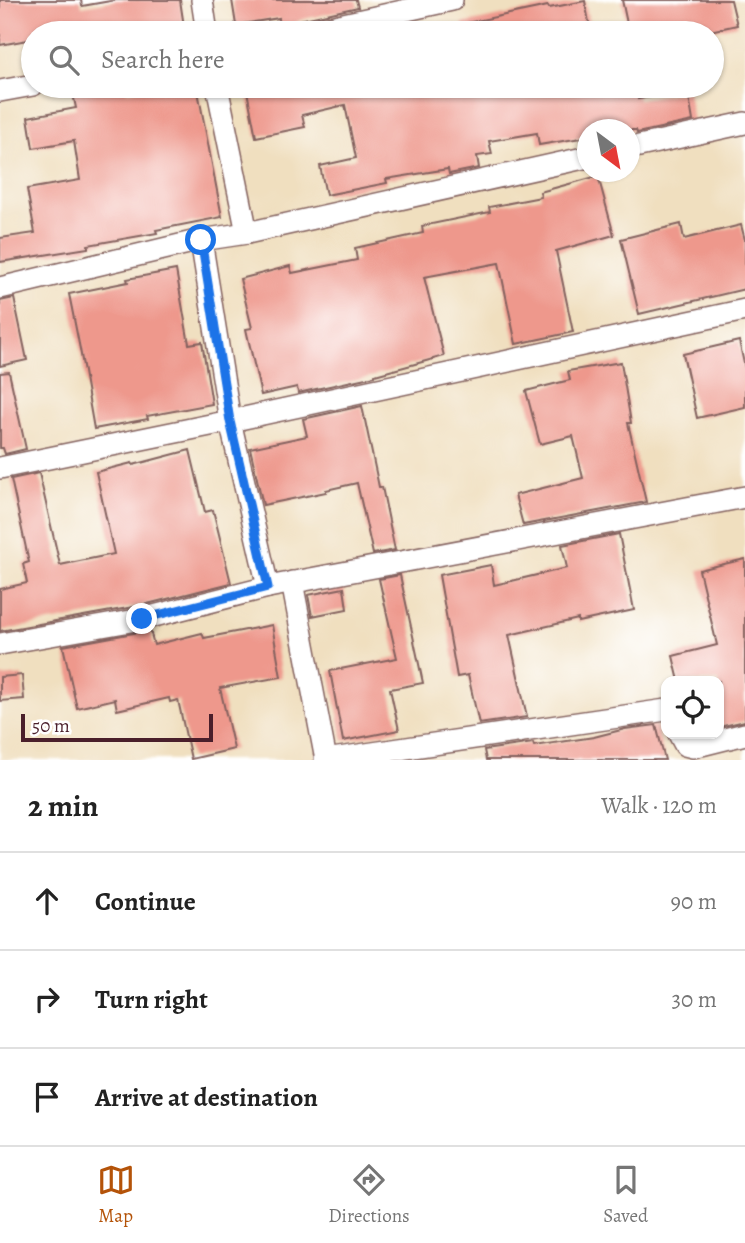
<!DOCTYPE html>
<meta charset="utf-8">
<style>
body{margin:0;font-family:Alegreya,serif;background:#f2f2f2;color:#222}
.controls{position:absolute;right:21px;bottom:21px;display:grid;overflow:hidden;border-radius:14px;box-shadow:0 2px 5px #0004}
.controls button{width:63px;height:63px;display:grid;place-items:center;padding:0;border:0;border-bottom:2px solid #e0e0e0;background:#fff;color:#222;font:35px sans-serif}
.compass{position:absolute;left:577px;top:119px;width:63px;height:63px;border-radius:50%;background:#fff;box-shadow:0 2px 5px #0004;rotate:148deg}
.scale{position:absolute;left:21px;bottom:18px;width:192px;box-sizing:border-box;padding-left:7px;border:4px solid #4a1f2b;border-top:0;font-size:19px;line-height:24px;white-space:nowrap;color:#4a1f2b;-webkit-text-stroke:5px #fff;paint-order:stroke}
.stop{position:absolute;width:21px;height:21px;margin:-16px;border:5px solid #1a73e8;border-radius:50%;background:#fff}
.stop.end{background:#1a73e8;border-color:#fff;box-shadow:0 2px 7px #0008}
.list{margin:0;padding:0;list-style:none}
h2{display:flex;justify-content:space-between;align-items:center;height:91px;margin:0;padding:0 28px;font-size:30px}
h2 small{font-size:23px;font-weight:400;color:#767676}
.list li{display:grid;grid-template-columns:46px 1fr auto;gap:21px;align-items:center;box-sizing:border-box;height:98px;padding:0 28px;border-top:2px solid #e0e0e0}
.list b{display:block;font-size:26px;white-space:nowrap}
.list em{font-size:23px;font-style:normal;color:#767676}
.icon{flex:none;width:38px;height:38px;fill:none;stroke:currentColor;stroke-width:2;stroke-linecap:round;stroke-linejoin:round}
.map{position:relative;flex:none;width:745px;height:760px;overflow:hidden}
.search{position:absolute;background:#fff;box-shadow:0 2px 5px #0004;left:21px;right:21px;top:21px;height:77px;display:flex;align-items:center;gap:18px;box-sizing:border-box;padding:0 24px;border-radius:38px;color:#767676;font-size:26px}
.sheet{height:385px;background:#fff}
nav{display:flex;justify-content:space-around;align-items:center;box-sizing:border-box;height:98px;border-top:2px solid #e0e0e0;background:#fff;font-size:19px;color:#767676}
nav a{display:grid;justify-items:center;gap:4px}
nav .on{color:#b45309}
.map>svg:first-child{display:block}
.building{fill:#ee988c}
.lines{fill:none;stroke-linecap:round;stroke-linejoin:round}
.street-casing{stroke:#84625f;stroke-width:24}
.street{stroke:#fff;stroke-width:21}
.route{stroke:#1a73e8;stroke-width:9}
</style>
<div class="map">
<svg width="745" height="760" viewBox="0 0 745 760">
<rect width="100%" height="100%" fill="#fff"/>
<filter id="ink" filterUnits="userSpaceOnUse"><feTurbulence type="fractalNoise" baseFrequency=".0143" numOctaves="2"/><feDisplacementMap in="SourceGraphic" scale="14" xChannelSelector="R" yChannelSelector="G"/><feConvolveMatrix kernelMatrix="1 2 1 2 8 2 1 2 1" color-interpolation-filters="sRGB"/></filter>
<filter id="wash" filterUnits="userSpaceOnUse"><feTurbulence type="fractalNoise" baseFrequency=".00686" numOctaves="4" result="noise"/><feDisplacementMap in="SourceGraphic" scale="28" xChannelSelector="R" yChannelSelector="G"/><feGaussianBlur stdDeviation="1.57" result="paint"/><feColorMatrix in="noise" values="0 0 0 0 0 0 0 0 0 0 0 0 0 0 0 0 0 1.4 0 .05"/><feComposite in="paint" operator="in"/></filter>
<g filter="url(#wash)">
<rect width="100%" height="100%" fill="#f0dfbf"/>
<g id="blocks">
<g class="building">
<polygon points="0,0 81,0 82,6 116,0 180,0 185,33 33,33 33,39 0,45"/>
<polygon points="232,0 356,0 358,7 300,20 294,24 290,33 280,33 279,18 236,25"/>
<polygon points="622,0 731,0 737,25 701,33 629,33"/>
<polygon points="585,1 591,33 463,33 462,24 548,6 549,8"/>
<polygon points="87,86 126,86 127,92 160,86 197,86 222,217 156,230 157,233 88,245 88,248 0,262 0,238 35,233 27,189 80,180 74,141 33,148 28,117 76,108 72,89"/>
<polygon points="246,86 635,86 638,99 688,91 693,121 637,133 636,130 587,130 587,137 539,145 537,133 489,141 492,154 477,156 479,168 449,174 448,169 386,179 387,183 326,195 320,166 356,158 345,105 302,115 305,127 256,137"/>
<polygon points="598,176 614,235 556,251 573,332 516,344 499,263 424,277 444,356 375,375 375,376 298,393 297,387 261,395 246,329 252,328 240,279 290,266 292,273 357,260 355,248 423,233 422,226 490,212 489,207 541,197 540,192"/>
<polygon points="681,224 684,239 741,225 745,240 745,289 639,314 621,239"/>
<polygon points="176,270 189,344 202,342 212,404 147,416 148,419 94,429 80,349 69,294 128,282 127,279"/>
<polygon points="14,298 27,360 0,366 0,301"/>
<polygon points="739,341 745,368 745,407 697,418 683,354"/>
<polygon points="621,362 631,423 628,423 646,502 523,525 515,495 583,478 573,436 540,444 526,391 570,380 568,371"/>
<polygon points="9,372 26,449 5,454 3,448 0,448 0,373"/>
<polygon points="362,406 379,487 382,487 395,550 373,554 357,483 326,490 326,492 263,505 250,448 307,436 303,419"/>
<polygon points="190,450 205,512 213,510 231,583 139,606 0,631 0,589 27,583 23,564 29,562 11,479 39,473 60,565 114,554 96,472 132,463 133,465"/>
<polygon points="619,534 634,610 578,622 578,619 509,635 527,717 479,724 468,675 457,677 439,575 491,565 494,585 567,568 562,545"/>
<polygon points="745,559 745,721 719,727 719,681 679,681 673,656 717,645 699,570"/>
<polygon points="400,575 423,683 390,689 399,730 343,741 330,671 397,658 379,579"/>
<polygon points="344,588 347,609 312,616 308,595"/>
<polygon points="272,625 281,677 220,688 234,749 191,759 178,700 170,702 169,698 117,710 115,699 77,708 63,646 150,630 154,645 202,633 204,638"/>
<polygon points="22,675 24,699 0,701 0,677"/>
<polygon points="656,725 665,760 486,760 484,750 533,743 534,746 594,737 625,729"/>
</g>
</g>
</g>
<g filter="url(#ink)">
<use href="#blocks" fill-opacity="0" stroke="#84625f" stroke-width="2"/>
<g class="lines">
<defs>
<g id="street">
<polyline points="202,0 207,33"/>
<polyline points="303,33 452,0"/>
<polyline points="217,86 247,233"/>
<polyline points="0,91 33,85"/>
<polyline points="630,148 745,123"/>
<polyline points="201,240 230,421 268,587"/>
<polyline points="0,288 201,240 247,233 588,157"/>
<polyline points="0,468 230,421 745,310"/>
<polyline points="292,582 326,760"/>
<polyline points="0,644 142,619 268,587 745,497"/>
<polyline points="679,734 685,745 693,747 745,734"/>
<polyline points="325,760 666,710"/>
</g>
</defs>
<use href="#street" class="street-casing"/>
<use href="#street" class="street"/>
</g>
</g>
<g class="lines" filter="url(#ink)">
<polyline class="route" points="142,619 268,587 230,421 201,240"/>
</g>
</svg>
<div class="controls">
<button><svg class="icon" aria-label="locate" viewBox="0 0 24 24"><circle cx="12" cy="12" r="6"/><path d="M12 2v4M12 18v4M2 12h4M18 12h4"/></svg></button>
</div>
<svg class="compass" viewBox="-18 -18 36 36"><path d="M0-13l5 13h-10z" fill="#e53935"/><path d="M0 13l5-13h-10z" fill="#767676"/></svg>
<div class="scale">50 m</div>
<div class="stop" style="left:201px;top:240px"></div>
<div class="stop end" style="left:142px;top:619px"></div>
<div class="search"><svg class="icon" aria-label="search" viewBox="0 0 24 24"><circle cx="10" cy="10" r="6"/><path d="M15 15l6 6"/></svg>Search here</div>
</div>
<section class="sheet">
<h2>2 min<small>Walk · 120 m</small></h2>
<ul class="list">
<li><svg class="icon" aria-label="ahead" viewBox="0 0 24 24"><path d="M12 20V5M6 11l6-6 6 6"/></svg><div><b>Continue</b></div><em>90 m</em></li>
<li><svg class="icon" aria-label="right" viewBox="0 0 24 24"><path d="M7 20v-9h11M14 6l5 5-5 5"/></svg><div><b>Turn right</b></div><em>30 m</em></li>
<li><svg class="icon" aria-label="arrive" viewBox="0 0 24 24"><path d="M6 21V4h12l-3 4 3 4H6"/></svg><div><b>Arrive at destination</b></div></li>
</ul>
</section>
<nav>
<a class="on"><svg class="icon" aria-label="map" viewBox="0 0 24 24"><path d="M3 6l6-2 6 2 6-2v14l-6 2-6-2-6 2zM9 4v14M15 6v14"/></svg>Map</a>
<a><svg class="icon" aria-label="directions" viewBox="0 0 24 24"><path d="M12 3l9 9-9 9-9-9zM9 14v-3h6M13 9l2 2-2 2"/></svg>Directions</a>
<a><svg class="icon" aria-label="saved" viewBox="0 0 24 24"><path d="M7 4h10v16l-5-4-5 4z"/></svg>Saved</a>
</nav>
